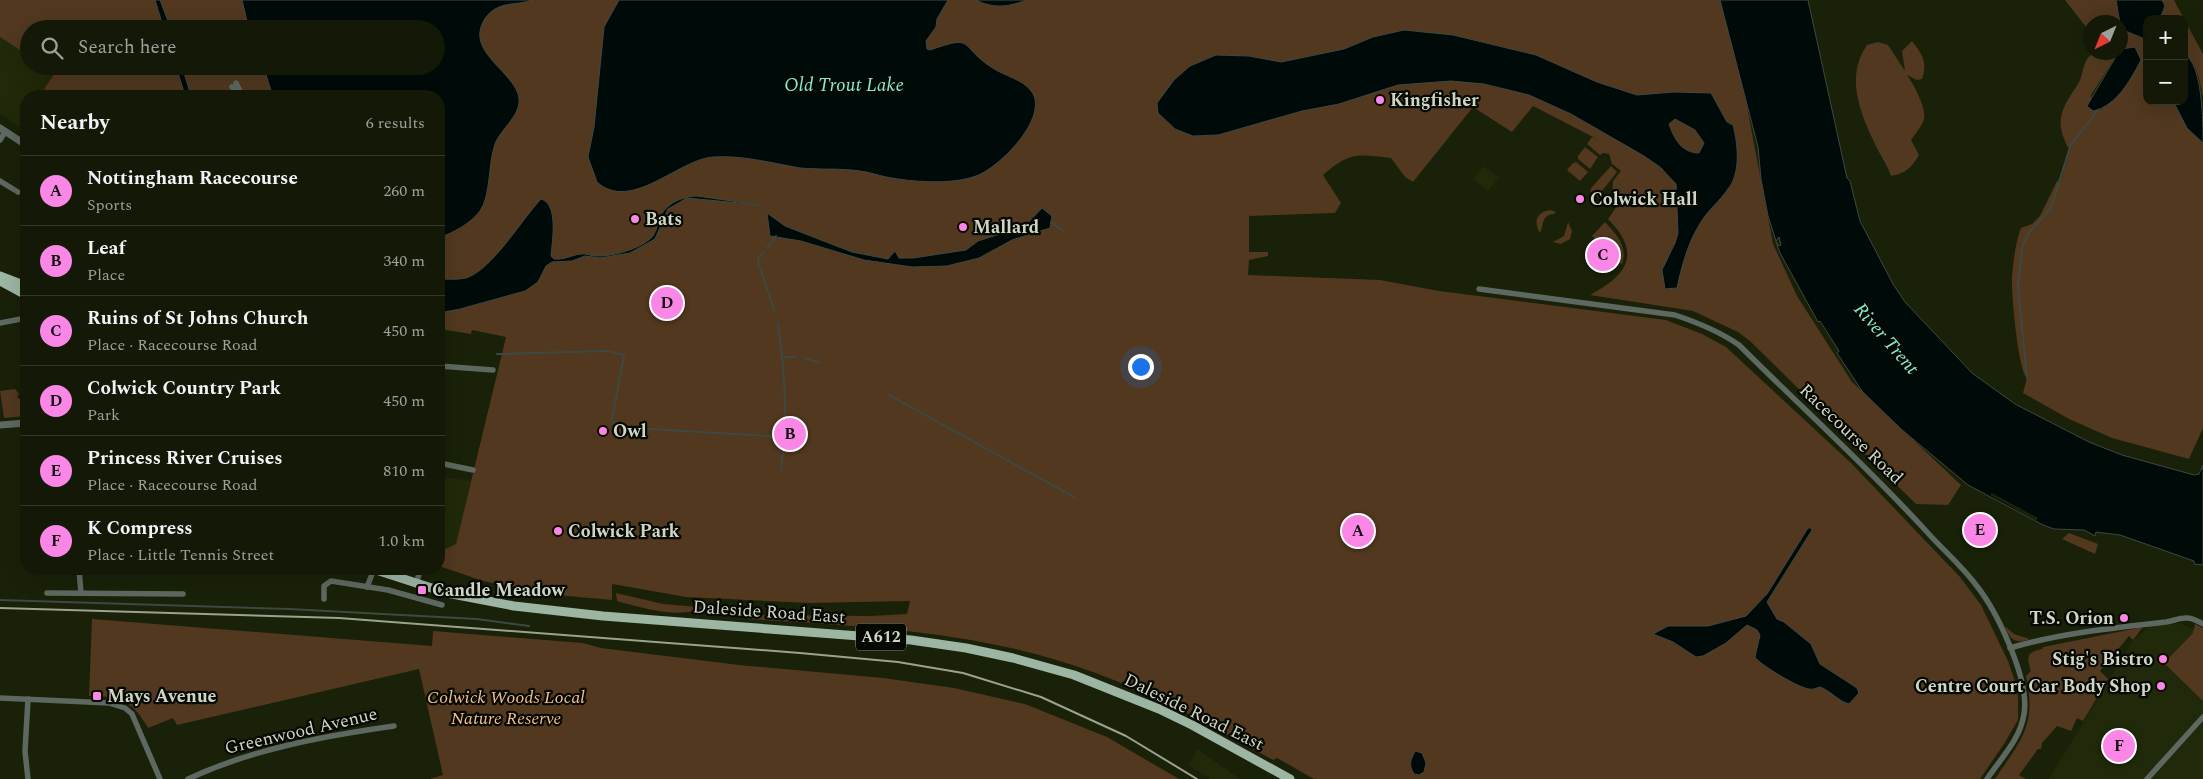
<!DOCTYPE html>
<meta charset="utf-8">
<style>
body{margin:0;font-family:Spectral,serif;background:#202614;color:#f1f3f6}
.controls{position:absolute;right:15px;top:15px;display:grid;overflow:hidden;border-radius:10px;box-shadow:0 5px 20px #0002}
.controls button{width:45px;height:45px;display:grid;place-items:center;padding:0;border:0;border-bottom:1px solid #323828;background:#131906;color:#f1f3f6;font:25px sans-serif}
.compass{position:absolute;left:2083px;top:15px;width:45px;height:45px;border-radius:50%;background:#131906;box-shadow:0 5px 20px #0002;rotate:223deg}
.you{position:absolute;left:1140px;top:366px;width:18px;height:18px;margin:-12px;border:4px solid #fff;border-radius:50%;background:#1a73e8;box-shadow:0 0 0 8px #1a73e833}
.badge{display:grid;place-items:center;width:32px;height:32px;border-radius:50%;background:#fa87e6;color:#111;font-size:16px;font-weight:700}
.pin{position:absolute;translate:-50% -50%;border:2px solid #fff;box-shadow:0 1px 5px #0006}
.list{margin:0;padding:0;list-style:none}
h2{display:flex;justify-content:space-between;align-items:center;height:65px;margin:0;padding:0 20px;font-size:21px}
h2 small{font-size:16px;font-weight:400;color:#9da09b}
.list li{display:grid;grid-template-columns:32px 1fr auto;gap:15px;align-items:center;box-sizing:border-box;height:70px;padding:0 20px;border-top:1px solid #323828}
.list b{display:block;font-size:19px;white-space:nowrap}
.list p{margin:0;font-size:16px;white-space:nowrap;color:#9da09b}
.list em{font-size:16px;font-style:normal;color:#9da09b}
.icon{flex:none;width:28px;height:28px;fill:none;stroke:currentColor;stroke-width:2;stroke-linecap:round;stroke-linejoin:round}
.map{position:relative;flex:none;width:2203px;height:779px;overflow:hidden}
.search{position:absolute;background:#131906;box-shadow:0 5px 20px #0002;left:20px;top:20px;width:425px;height:55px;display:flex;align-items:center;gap:12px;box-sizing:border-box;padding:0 18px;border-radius:28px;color:#9da09b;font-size:19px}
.panel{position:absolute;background:#131906;box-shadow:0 5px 20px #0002;left:20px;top:90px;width:425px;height:485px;border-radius:20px}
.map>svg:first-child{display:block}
.built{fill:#202909}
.green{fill:#51381f}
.water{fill:#000b09;stroke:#3e4842;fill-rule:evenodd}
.pier{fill:#192108}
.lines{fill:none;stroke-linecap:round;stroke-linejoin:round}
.stream{stroke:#3e4842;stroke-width:2}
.minor{stroke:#5d6860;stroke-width:5.5}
.tertiary{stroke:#5d6860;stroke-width:7}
.primary{stroke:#9db5a3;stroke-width:9}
.rail{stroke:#9ba290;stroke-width:2}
.poi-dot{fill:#fa87e6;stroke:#060902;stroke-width:2}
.labels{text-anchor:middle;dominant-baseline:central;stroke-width:4.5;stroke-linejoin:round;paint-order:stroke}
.shield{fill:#060902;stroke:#93988c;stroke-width:1}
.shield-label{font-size:16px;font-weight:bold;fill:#d0d6c7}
.poi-label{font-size:18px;font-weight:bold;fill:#d0d6c7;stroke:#060902;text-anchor:start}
.street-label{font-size:18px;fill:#d0d6c7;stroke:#060902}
.park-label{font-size:18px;font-style:italic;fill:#f5bd89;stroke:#060902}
.water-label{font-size:19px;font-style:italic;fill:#8ae9db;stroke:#060902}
</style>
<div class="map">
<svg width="2203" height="779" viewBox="0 0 2203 779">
<rect width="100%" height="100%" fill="#192108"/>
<g class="built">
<polygon points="0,37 29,56 29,66 45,66 56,73 44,89 55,96 26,96 26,131 0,114"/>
<polygon points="1484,166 1499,178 1488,191 1473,179"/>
<polygon points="439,476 471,481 456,544 439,552"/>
<polygon points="2180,623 2203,634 2203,779 2049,779 2133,640 2151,626"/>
<polygon points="1197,749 1240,779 1241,779 1210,779 1189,765"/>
</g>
<g class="green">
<polygon points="0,0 155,0 164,29 29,29 29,56 0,37"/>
<path d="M160,0H1720L1741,75L1773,244L1797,296L1852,382L1961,485L1948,505L1916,504L1750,341L1738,332L1693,311L1590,295C1628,275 1642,253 1608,219L1617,206L1612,201L1613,181L1621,171L1612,164L1609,154L1603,153L1600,155L1587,144L1592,137L1599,140L1533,106L1512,132L1473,107L1413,182L1405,177L1391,158C1356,154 1350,152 1323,175L1341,203L1335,213L1249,216V252H1268V256L1249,260L1248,275L1380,280L1439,291L1666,320L1702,334L1726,347L1851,463L1960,577L1981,605L2008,661L2017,687L2018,700V720L2004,744L1980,779H1314L1277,758L1273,760C1214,727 1156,695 1093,672C982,631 863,626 747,619L748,615L870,616L907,614L910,601L810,603L686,597L612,584V600L545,594L483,581L439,566V552L456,544L506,337L472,330L471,334L439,329V96H55L44,89L55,73L45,66H436V29H166Z"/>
<polygon points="2065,0 2116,0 2120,22 2090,22 2090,32"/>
<polygon points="2162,0 2174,0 2184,19 2160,19 2165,6"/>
<path d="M2184,19L2203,54V97C2200,84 2197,61 2184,54Z"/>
<path d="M2121,25V29L2147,40V101H2173L2187,128L2203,143V428L2189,459L2112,438L2069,419L2023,393L2027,378C2018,370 2011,292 2012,277C2013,263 2016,240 2021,228L2032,224L2040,216L2057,181L2060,183L2072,144L2068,148C2064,139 2059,128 2061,118C2063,103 2074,92 2080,80C2083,72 2084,59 2091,55C2097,50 2110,53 2118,53L2091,95L2093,111L2102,109L2135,48L2121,49Z"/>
<path d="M1912,41C1922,54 1928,62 1922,79L1917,80L1907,75C1913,83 1927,109 1924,119C1922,126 1915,134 1911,140L1919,155C1912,167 1905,174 1891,176C1887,164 1880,155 1875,144C1860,113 1845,76 1867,45L1878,42L1888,45L1905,71L1902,51Z"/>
<polygon points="1585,147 1598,157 1590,169 1578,159 1578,156"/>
<polygon points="1576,162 1588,172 1580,181 1567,170 1572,164"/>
<polygon points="1611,166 1617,172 1597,197 1590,191 1592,187"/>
<path d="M1550,210L1556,212L1554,214C1541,215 1544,225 1540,233C1533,221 1537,212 1550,210Z"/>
<polygon points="1568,222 1572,231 1570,239 1561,244 1553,242 1564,236"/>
<path d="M1605,222C1617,235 1628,246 1622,265L1592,236Z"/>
<polygon points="15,389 19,394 17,397 26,404 26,416 4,418 0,391"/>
<polygon points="2069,533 2098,544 2095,554 2062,539"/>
<path d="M616,593L663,604L710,608C678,618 648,610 617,601Z"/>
<path d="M92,619L432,646L433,631L583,643L601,648L739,665L883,678L954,688L1025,704L1107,737L1179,779H430L443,775L419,669L177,725L173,718L148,728C131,699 122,697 89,696Z"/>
<polygon points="2195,624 2203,628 2203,701 2164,663 2193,633"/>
<path d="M2005,626L2014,634L2030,639C2015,645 2009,639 2005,626Z"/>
<path d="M2143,627L2133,640L2129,636L2100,671L2108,679L2083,721L2077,718L2071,731L2057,726L2042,743L2041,749H2038L2019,775L2026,779H1995C2021,740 2037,726 2026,676L2031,671C2026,657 2027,652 2042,649L2043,647Z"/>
</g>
<g class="water">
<polygon points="155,0 160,0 171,29 164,29"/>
<path d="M242,0H532C520,5 507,2 495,9C490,12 486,16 483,22C467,53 515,72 519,98C521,116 501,128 495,144C488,163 491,195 480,211C470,224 454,232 439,238V96H273L263,66H436V29H245L247,21Z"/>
<path d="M619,0H948L937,19L936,27L926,41L927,49L930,50C976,34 958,45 991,67C1004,76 1023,79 1032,92C1049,118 999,168 976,176C951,185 912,182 886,177C877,175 869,172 860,171C840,168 820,170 800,168C771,163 742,155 713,157C679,159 631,213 597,182L588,157L594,127L604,27Z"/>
<path d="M976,0H1027C1008,7 994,9 976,0Z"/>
<polygon points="1720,0 1808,0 1847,178 1850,181 1860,221 1893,284 1905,302 1972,373 2015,404 2089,442 2122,455 2194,475 2199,474 2203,465 2203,565 2194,564 2194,561 2120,535 2096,532 2095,536 2084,530 2054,529 2043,525 1968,485 1901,429 1862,391 1837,353 1839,351 1820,321 1818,322 1780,253 1776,242 1779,246 1781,245 1779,237 1776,241 1768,216 1761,179 1758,147"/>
<polygon points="2116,0 2162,0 2165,6 2160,19 2147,19 2147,40 2121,29"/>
<path d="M1404,30L1453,35L1536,55L1597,82L1637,95L1674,92L1711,93L1727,122L1733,125C1738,144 1741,173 1728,189C1720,201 1708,210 1701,222C1688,242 1682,265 1677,288L1665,289L1662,270L1675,243L1678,233L1676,184L1660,167L1644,156L1571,114L1529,95L1484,84L1451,81L1398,85L1339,104L1302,111L1218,135L1193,136L1175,129L1158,113L1157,103L1174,80L1190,66L1216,55L1249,56L1281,62L1344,49L1373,37ZM1675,119L1695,130L1704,143L1699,153C1682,153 1674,139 1669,124Z"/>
<path d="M2135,47L2141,60C2131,79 2117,106 2093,111L2087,106L2118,53L2120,52L2121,49Z"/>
<path d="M2184,54C2203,64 2203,123 2203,143L2187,128L2173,101H2184Z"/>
<polygon points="176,66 182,66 191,96 185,96"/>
<path d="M697,196L760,205L687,198L668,209L655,239L630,253L600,258L585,256L572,261L552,262L546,266L538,282L525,291L460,309L439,313V279C448,279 457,280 466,278C492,270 522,219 541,199C559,204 552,242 551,256L554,259C565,260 571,255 581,254C586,253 590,256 596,256C611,257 639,249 650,239C655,235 657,228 658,222C664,204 680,197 697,196Z"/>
<polygon points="1042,208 1052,216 1050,228 1012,240 979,258 947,266 912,267 864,260 801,241 770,236 767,213 785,226 852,252 888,259 895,251 899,258 913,258 966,250 978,241 1025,226"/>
<path d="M1808,528H1811L1812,530L1767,602L1777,619L1784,622L1811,644L1820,664L1857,688L1859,693L1849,704C1838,701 1831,691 1820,687C1816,688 1813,690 1809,689C1799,688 1760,665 1755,657L1760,635L1757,630L1747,625L1726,643L1703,656L1696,657L1673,642L1653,634L1668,626H1708L1746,616L1767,594Z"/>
<path d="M1415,751L1422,753L1426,763L1424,772L1419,775L1414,774C1408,764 1411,760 1415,751Z"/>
</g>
<polygon class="pier" points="1992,493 2038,518 2036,521 1990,495"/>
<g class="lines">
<g class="stream">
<polyline points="1051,222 1063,231"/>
<polyline points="767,248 776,236"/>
<polyline points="764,252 758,259 758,262 775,312"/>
<path d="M778,323C785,371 788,421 781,470"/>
<polyline points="497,354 606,351 624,355 612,419 616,427 785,437"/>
<polyline points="782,357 795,357"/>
<polyline points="804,358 820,363"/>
<polyline points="2027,378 2018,286 2022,248 2028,234 2051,208 2071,144 2098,110"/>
<polyline points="889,395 1074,497"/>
<polyline points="0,600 289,609 477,619 529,626"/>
</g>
<g class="minor">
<polyline points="236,83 242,95"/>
<polyline points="232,87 244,96"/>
<polyline points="0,140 5,132"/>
<polyline points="0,181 18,192"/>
<path d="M1479,289L1675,315C1699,323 1719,331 1739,345C1802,408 1868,467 1927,532C1943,550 1962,566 1976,585C1997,611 2030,680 2024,714C2020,740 2001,758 1987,779"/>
<polyline points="0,323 26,318"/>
<polyline points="439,366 493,370"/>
<polyline points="439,463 473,470"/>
<polyline points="79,569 81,593"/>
<polyline points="416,583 421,569"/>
<polyline points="367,587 374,569"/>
<polyline points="47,593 183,594"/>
<polyline points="324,599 324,586 331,581 388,590 442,605"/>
<path d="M2010,648C2061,633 2114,628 2166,622C2173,621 2179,618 2185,618C2192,617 2198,621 2203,624"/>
<polyline points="0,698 109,703 125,708 132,714 160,779"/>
<polyline points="28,699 25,751 28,779"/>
<path d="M188,779C252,749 324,736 394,726"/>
<polyline points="2147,779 2203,717"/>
</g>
<g class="tertiary">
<polyline points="0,128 26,145"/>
<polyline points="0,425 26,423"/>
</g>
<g class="primary">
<polyline points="0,276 26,286"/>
<polyline points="0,281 26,295"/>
<polyline points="373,569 447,593 514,606 603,616 911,640 966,648 1013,658 1074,675 1159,709 1192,725 1290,779"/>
</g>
<polyline class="rail" points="0,608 339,618 800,653 898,662 963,673 1041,697 1126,736 1197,779"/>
</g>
<g class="poi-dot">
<circle cx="1380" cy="100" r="5"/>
<circle cx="1580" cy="199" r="5"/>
<circle cx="635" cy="219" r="5"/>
<circle cx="963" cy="227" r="5"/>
<circle cx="603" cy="431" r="5"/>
<circle cx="558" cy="531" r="5"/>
<rect x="417" y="585" width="10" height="10" rx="2.5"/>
<circle cx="2124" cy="618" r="5"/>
<circle cx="2163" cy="659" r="5"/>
<circle cx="2161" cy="686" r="5"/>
<rect x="92" y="691" width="10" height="10" rx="2.5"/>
</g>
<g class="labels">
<rect class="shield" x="856" y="623.5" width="50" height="27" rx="4"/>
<g class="shield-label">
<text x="881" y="637">A612</text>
</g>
<g class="poi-label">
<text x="1390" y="100">Kingfisher</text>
<text x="1590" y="199">Colwick Hall</text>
<text x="645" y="219">Bats</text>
<text x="973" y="227">Mallard</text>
<text x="613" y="431">Owl</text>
<text x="568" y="531">Colwick Park</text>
<text x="432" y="590">Candle Meadow</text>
<text x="2114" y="618" text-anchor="end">T.S. Orion</text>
<text x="2153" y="659" text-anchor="end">Stig's Bistro</text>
<text x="2151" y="686" text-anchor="end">Centre Court Car Body Shop</text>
<text x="107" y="696">Mays Avenue</text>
</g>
<g class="street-label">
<text transform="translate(1851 434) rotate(44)">Racecourse Road</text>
<text transform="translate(769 612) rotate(4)">Daleside Road East</text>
<text transform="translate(1194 712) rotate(26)">Daleside Road East</text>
<text transform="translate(301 731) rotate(-13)">Greenwood Avenue</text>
</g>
<g class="park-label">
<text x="506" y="697">Colwick Woods Local<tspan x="506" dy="21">Nature Reserve</tspan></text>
</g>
<g class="water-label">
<text x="844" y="85">Old Trout Lake</text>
<text transform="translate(1886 339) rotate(49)">River Trent</text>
</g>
</g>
</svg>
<div class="controls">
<button>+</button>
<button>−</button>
</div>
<svg class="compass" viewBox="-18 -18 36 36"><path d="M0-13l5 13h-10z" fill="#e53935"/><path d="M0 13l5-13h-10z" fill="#9da09b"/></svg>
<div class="you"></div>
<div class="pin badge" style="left:1358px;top:531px">A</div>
<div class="pin badge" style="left:790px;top:434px">B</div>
<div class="pin badge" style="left:1603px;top:255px">C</div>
<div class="pin badge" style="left:667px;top:303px">D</div>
<div class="pin badge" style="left:1980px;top:530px">E</div>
<div class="pin badge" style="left:2119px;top:746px">F</div>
<div class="search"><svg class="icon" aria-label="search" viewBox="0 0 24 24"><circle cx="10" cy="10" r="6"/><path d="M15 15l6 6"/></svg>Search here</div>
<section class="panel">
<h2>Nearby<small>6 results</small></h2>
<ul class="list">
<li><span class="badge">A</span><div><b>Nottingham Racecourse</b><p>Sports</p></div><em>260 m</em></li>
<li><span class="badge">B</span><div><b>Leaf</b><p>Place</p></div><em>340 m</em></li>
<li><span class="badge">C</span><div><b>Ruins of St Johns Church</b><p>Place · Racecourse Road</p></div><em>450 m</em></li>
<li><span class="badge">D</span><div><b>Colwick Country Park</b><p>Park</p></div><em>450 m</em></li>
<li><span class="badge">E</span><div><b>Princess River Cruises</b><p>Place · Racecourse Road</p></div><em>810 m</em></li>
<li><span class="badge">F</span><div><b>K Compress</b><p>Place · Little Tennis Street</p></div><em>1.0 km</em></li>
</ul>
</section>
</div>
